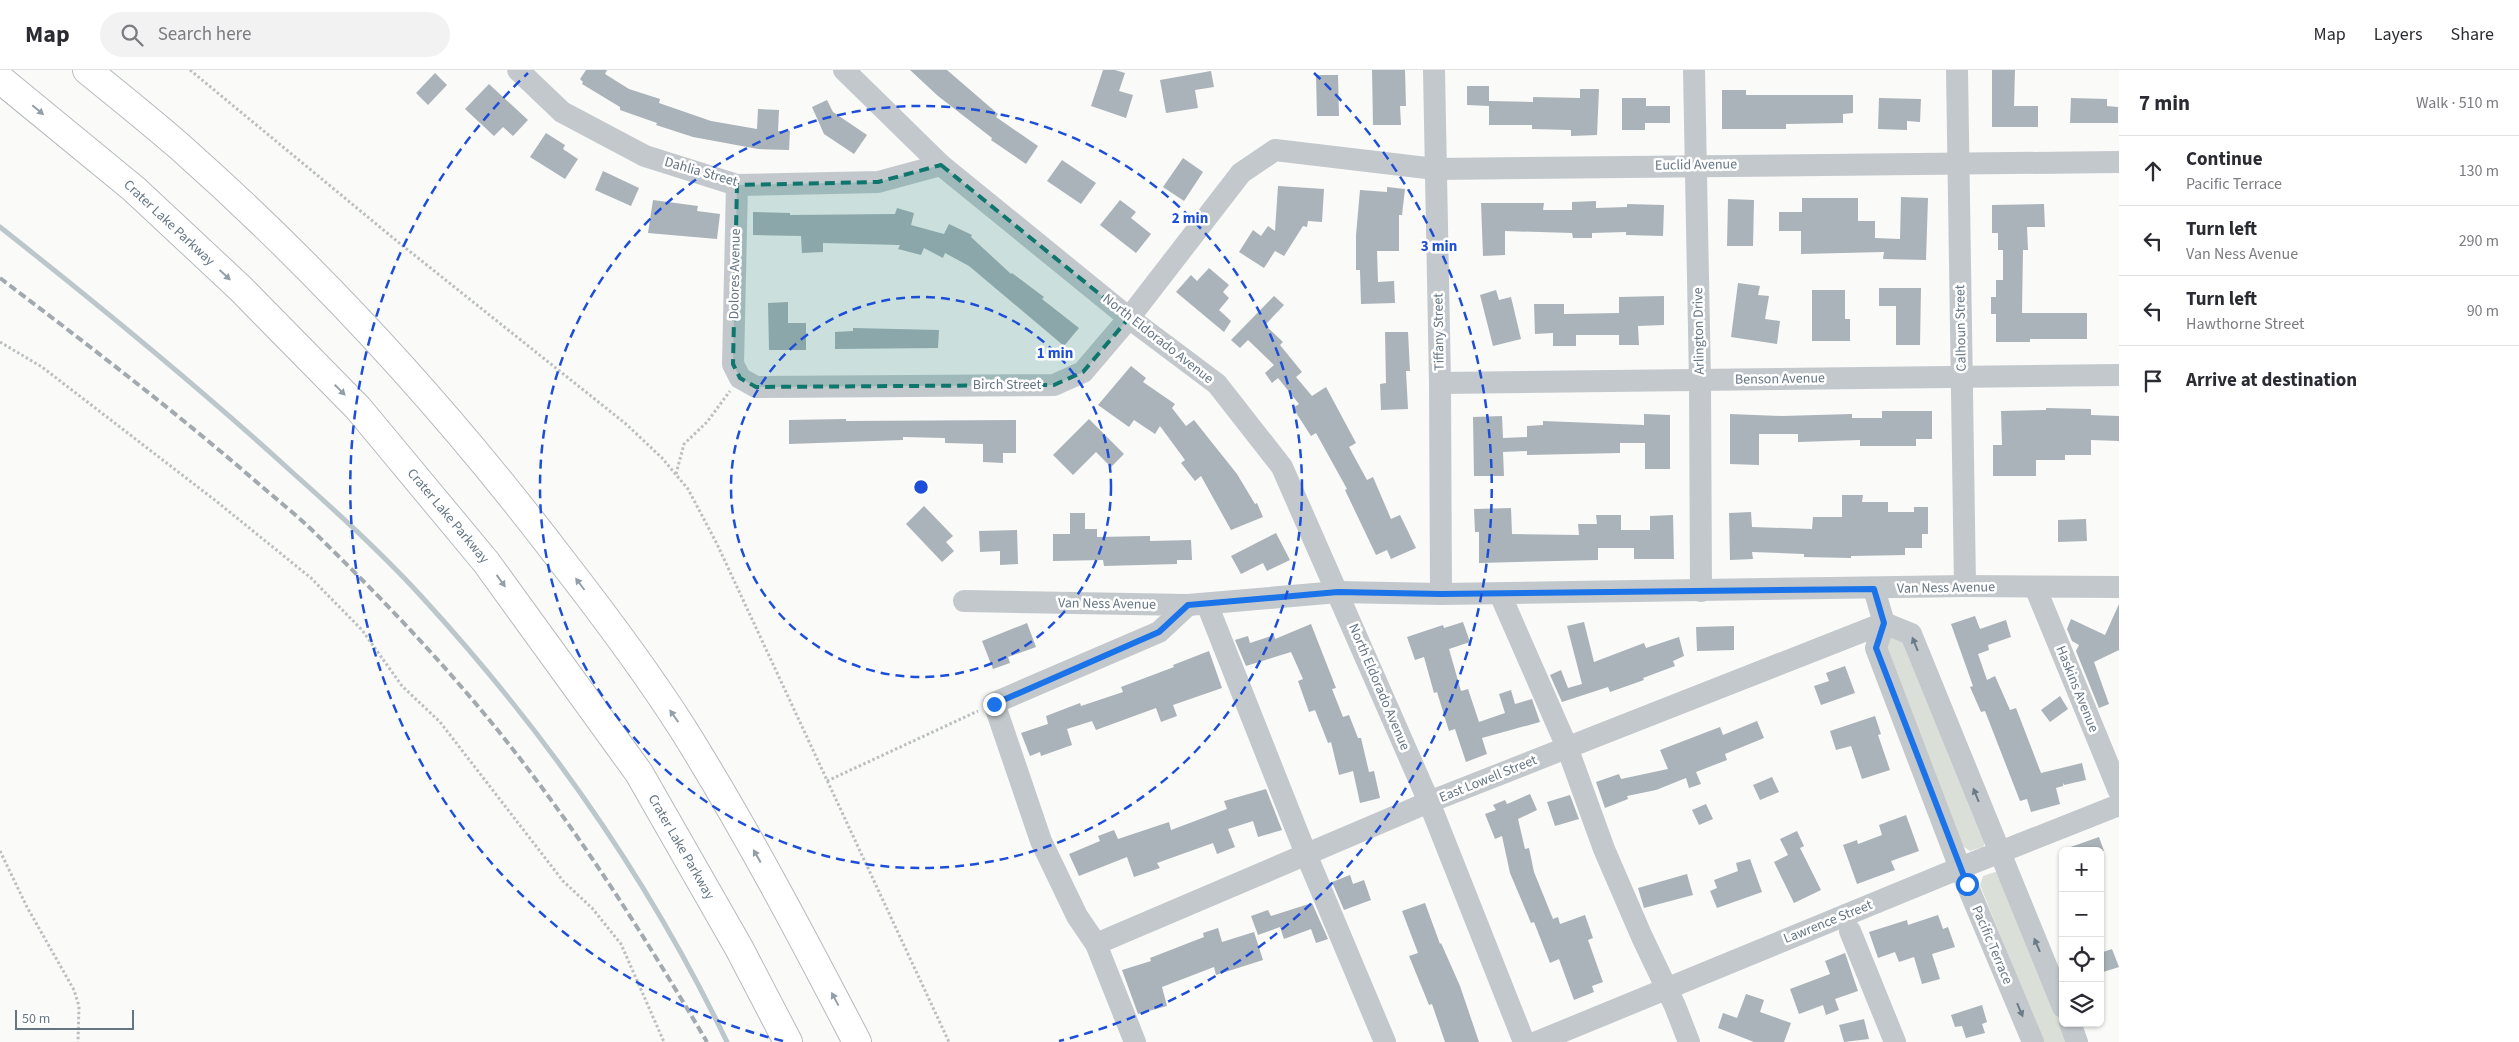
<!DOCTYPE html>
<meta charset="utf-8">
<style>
body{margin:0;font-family:"Source Sans 3",sans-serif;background:#f2f2f3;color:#2b2b33}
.controls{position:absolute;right:15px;bottom:15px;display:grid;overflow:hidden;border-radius:8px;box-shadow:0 1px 4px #0004}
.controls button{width:45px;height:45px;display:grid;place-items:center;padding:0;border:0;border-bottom:1px solid #e1e1e2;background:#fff;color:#2b2b33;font:25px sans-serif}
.scale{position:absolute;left:15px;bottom:12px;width:119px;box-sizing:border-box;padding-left:5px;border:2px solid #657683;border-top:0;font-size:14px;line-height:18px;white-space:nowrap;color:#657683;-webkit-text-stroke:4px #fff;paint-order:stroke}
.stop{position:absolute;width:15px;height:15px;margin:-11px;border:4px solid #1a73e8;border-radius:50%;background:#fff}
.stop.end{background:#1a73e8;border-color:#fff;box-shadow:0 1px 5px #0008}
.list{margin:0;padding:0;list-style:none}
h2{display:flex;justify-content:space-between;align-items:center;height:65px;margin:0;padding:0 20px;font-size:21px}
h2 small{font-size:16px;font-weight:400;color:#7c7c81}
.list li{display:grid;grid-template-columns:32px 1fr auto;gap:15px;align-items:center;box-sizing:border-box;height:70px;padding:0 20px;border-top:1px solid #e1e1e2}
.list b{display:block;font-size:19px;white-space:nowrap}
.list p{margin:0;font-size:16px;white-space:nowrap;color:#7c7c81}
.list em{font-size:16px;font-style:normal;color:#7c7c81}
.icon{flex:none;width:28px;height:28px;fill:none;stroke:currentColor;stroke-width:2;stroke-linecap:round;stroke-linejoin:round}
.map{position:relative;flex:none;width:2119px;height:972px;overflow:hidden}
header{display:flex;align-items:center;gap:30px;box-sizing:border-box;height:70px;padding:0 25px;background:#fff;border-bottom:1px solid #e1e1e2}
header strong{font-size:24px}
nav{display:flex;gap:28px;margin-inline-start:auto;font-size:18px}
.search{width:350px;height:45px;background:#f2f2f3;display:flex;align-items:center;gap:12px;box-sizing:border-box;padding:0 18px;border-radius:28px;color:#7c7c81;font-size:19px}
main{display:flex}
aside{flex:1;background:#fff}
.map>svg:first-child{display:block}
.green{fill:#dadfd7}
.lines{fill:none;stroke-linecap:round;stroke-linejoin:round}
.stream{stroke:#bbc7cb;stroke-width:5}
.building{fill:#aab3b9}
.major-casing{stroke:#b5babe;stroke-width:30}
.path{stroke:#bbbfc2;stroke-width:3;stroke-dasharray:2.5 2.5;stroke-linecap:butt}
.minor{stroke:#c3c8cc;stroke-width:22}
.major{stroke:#fff;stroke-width:28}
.rail{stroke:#a2aab0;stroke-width:4;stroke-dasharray:8 4;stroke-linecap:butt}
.oneway{fill:#939fa8}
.oneway2{fill:#6a7a87}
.route{stroke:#1a73e8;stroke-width:6}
.marked{fill:#0f766e;fill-opacity:0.2;stroke:#0f766e;stroke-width:4;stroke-dasharray:10 6;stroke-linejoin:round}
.ring{fill:none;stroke:#1d4ed8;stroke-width:2.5;stroke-dasharray:9 6}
.labels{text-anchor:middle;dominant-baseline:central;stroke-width:5;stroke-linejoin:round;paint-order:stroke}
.street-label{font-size:14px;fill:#657683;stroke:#fff}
.centre{fill:#1d4ed8;stroke:#fff;stroke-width:2.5}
.ring-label{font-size:15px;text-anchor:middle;font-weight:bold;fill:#1d4ed8;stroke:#fff;stroke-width:5;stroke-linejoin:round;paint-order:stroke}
</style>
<header>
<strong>Map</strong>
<div class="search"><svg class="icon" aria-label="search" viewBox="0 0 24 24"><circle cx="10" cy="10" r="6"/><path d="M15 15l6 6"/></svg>Search here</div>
<nav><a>Map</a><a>Layers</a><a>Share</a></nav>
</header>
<main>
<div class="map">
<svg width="2119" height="972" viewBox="0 0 2119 972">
<rect width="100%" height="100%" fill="#fafaf8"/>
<g class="green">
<polygon points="1884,566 1905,566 1987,768 1983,777 1970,781 1961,775 1880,576"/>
<polygon points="1995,802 2005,806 2072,972 2043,972 1980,815 1983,806"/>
</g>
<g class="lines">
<path class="stream" d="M0,157C100,236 199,317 293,403C337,442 381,482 421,526C543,659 649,809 727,972"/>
</g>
<g class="building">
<polygon points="586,0 607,0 605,4 629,19 660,29 659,33 711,51 757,59 758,39 779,40 778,61 790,61 789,80 758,79 693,67 656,55 657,53 620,40 620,37 582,14 583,12 580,9"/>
<polygon points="910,0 947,0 998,44 996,47 1038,76 1026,94 991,70 992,68 938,26"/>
<polygon points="1103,0 1115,0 1125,3 1119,21 1133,25 1126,48 1091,36"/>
<polygon points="1372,0 1405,0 1406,36 1400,36 1401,55 1373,55"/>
<polygon points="1992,0 2015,0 2014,36 2038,36 2038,57 1992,57"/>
<polygon points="1211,1 1214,17 1195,20 1198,38 1166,43 1160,10"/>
<polygon points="435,3 447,15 428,35 416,23"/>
<polygon points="1316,5 1338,5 1339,46 1317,46"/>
<polygon points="489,14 528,50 513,66 503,57 494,66 465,39"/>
<polygon points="1467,16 1489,16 1489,36 1467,35"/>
<polygon points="1580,19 1599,19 1597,65 1571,66 1571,60 1532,59 1532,55 1489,55 1489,31 1533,32 1533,27 1580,28"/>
<polygon points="1722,20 1746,20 1746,25 1853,25 1853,43 1843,44 1843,53 1786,54 1786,59 1722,59"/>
<polygon points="1622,28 1646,28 1646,36 1670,36 1670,53 1645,53 1645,60 1622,60"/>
<polygon points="1879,28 1921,29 1920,52 1907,51 1907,60 1878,59"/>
<polygon points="2071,28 2107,29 2107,36 2118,37 2118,53 2070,53"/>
<polygon points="827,30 833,42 867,65 854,84 824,64 812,37"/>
<polygon points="546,63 565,75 563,79 578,89 565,109 530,87"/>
<polygon points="1183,88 1203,102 1184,131 1163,117"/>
<polygon points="1062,90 1096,113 1081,134 1047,111"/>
<polygon points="603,101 639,118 631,136 595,120"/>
<polygon points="1278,116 1324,119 1322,152 1308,151 1307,157 1303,156 1284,186 1275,181 1264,198 1239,182 1253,160 1261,166 1268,156 1275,161"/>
<polygon points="1387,117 1405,119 1402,145 1399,145 1399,181 1377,181 1378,212 1394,211 1395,233 1361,234 1360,200 1356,200 1356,165 1360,120 1387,122"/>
<polygon points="1901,127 1928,128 1926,190 1883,189 1884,182 1801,184 1801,161 1779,161 1779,142 1802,142 1802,128 1858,128 1858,151 1875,151 1875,168 1900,169"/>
<polygon points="1728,129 1754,130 1753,176 1727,176"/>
<polygon points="653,130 698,136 697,141 720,144 717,169 648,163"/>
<polygon points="1120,130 1136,142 1131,148 1151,164 1136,183 1100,155"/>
<polygon points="1596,131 1596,138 1627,137 1627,134 1664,135 1663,166 1626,165 1626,162 1592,163 1592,168 1573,168 1572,163 1505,161 1505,185 1483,186 1481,133 1544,133 1543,140 1572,140 1572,132"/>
<polygon points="2044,134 2045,157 2027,157 2028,180 2023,180 2022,243 2087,243 2087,269 2030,269 2030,272 1996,272 1996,244 1991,244 1991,227 1996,227 1996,210 2003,210 2003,180 1998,180 1998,163 1992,163 1992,135"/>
<polygon points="897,138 914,143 911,155 944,164 949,154 972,165 971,167 1011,204 1012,203 1044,227 1042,229 1079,258 1064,276 969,196 945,183 943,188 924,178 921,185 898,179 900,175 823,173 823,182 802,183 801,166 753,165 753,142 790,143 790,145 895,144"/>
<polygon points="1209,198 1229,215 1223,222 1229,228 1219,240 1231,251 1224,262 1176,222 1191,205 1197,211"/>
<polygon points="1738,213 1760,216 1758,225 1769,226 1765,249 1780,251 1777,274 1731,267"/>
<polygon points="1879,218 1921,218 1920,275 1896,275 1896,236 1879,236"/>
<polygon points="1496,220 1499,230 1511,227 1521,269 1493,276 1480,225"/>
<polygon points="1812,220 1845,220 1845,249 1850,249 1850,271 1812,271"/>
<polygon points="1274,226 1284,235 1265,255 1283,272 1280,275 1302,302 1296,307 1312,326 1326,317 1356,373 1349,377 1367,410 1373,407 1391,449 1400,445 1416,478 1391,489 1387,480 1376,485 1345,420 1347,419 1316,363 1311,366 1293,338 1299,334 1278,308 1272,313 1265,303 1274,295 1248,270 1240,278 1231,270"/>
<polygon points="1664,226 1664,255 1638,256 1639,275 1619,275 1619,265 1576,265 1576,276 1553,276 1553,263 1535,264 1534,234 1564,234 1564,244 1619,243 1619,227"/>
<polygon points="788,232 788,253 806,253 806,280 769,280 768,233"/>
<polygon points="853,258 939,260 938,278 835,279 835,262 853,261"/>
<polygon points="1385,262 1408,262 1410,301 1406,301 1408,339 1381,340 1380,314 1386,313"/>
<polygon points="1131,296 1146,308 1143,312 1175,334 1172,338 1186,356 1194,350 1237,404 1255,434 1257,433 1263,447 1231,460 1201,406 1195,411 1181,393 1185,390 1160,356 1155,364 1134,350 1129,357 1098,335"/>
<polygon points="2046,338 2091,339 2091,345 2119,346 2119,371 2091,370 2091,385 2065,385 2065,390 2036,390 2036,406 1993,406 1993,375 2002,375 2001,341 2046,340"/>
<polygon points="1882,341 1932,341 1932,369 1916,369 1916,376 1860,376 1860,370 1798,372 1798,364 1759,364 1759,395 1730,394 1730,344 1782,346 1852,344 1852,348 1882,348"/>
<polygon points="1644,344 1670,345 1670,399 1645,399 1645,373 1620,373 1620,383 1527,385 1527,381 1503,382 1504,406 1474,406 1473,347 1502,346 1503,368 1527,367 1527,356 1543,355 1543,351 1644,355"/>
<polygon points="846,349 846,351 1016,350 1016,383 1003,383 1003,393 983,392 983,374 945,373 945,368 903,367 903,370 789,374 789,350"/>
<polygon points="1089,349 1124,384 1111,397 1096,382 1073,405 1053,385"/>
<polygon points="1842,425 1863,425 1862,432 1888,432 1888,442 1914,442 1914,437 1928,437 1928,464 1922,464 1922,478 1905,478 1905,485 1851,486 1851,488 1804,487 1804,484 1752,482 1753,489 1730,490 1729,443 1751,442 1752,457 1812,459 1813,447 1842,447"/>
<polygon points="924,436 953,466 946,472 954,481 942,492 906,454"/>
<polygon points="1511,438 1512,464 1579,465 1578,454 1597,454 1596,445 1621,445 1621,460 1650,460 1650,446 1673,445 1674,489 1634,489 1634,478 1598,478 1598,490 1479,493 1479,462 1475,462 1474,439"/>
<polygon points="1070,443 1085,443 1085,459 1097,459 1097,467 1150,466 1150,471 1191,470 1192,490 1177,490 1177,494 1104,496 1103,490 1053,491 1053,464 1070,464"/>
<polygon points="2086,449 2087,471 2058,472 2058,450"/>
<polygon points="1017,460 1018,494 1000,495 1000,481 980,482 979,461"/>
<polygon points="1276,463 1290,490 1267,501 1263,493 1241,504 1231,486"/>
<polygon points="2119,534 2119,580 2094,592 2109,634 2099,638 2076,581 2079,575 2072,571 2067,559 2071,549 2105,565"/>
<polygon points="1975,546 1980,559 2006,550 2011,567 1988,575 1989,580 1978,584 1987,610 1995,606 2010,640 2016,638 2041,703 2082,693 2086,710 2064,715 2063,713 2063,716 2056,718 2060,734 2031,742 2027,729 2020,731 1985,641 1981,642 1970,617 1973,616 1951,554"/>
<polygon points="1463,552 1470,572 1449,579 1461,621 1468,619 1479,652 1505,643 1499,624 1511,620 1515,634 1532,629 1540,652 1482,668 1487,684 1466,692 1455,659 1449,661 1437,622 1434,623 1424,587 1415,590 1407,567 1443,555 1444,558"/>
<polygon points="1584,552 1594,592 1644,573 1646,578 1679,567 1684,586 1673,591 1675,596 1643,608 1644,610 1610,622 1608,617 1562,632 1550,605 1561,600 1568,618 1582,614 1567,556"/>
<polygon points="1027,553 1036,577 1008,587 1010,593 993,599 982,571"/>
<polygon points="1311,554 1336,618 1332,619 1343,647 1349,645 1358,668 1361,668 1369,702 1374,701 1380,728 1360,733 1353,701 1339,705 1331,672 1328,673 1315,640 1309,642 1298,611 1303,609 1291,582 1246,596 1235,570 1248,566 1250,573 1274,565 1275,569"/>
<polygon points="1734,556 1734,580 1697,581 1696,557"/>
<polygon points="1209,581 1222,618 1173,635 1177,646 1161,652 1156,638 1096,660 1092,651 1067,659 1072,675 1041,686 1040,682 1030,686 1021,663 1048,654 1046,646 1080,633 1081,636 1123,622 1121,617 1174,597 1173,595"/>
<polygon points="1845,596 1855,623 1821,635 1814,616 1829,611 1826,603"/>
<polygon points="2060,626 2068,639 2050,652 2041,640"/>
<polygon points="1875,646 1881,664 1878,665 1890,700 1862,709 1851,676 1836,680 1830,661"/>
<polygon points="1757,651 1764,668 1725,684 1727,690 1696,702 1701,714 1689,718 1686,708 1656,720 1627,726 1628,729 1605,738 1596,712 1619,704 1621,709 1668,699 1660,680 1720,657 1723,665"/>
<polygon points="1772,707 1779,722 1760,730 1753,715"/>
<polygon points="1266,719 1282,760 1258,767 1253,751 1228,759 1235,777 1217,784 1213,773 1157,793 1160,798 1134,807 1127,787 1079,806 1069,784 1100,771 1098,766 1114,760 1118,769 1169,752 1171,760 1227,739 1224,731"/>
<polygon points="1530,724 1537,740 1518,749 1525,779 1529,778 1534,802 1553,849 1558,847 1560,854 1585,845 1593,868 1588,870 1603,912 1592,916 1594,922 1574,930 1559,889 1550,893 1534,852 1531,853 1510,803 1502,766 1495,769 1485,744 1496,740 1493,735 1505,730 1507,734"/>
<polygon points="1570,725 1579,749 1555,756 1547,732"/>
<polygon points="1706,734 1713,749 1699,755 1692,740"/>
<polygon points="1906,745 1919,781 1891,791 1895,800 1857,814 1843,775 1857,770 1858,774 1882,765 1879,755"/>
<polygon points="1797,761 1804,776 1800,778 1821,820 1794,833 1774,792 1788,785 1780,769"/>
<polygon points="2099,767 2104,781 2066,781 2065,779"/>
<polygon points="1750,789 1762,822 1717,838 1710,821 1717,818 1714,810 1738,801 1736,793"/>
<polygon points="1687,804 1693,825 1644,838 1638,818"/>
<polygon points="1350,805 1353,814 1364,810 1371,830 1344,840 1332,812"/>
<polygon points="1312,833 1328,869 1316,873 1311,859 1284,869 1280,857 1258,865 1251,846 1268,840 1271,846"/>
<polygon points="1425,833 1440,874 1441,873 1460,916 1479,972 1445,972 1432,934 1429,935 1409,886 1418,883 1402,841"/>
<polygon points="1938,845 1943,859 1948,857 1955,877 1932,884 1940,909 1922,914 1914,887 1899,892 1895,882 1878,888 1869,862 1907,850 1908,855"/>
<polygon points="1218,858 1222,872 1254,862 1263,890 1216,905 1214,897 1162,917 1167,936 1138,944 1122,900 1151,891 1150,888 1204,867 1203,863"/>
<polygon points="2112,879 2119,897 2100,903 2100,883"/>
<polygon points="1845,883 1858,921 1835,929 1839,940 1826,945 1823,935 1799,944 1790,919 1830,904 1825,891"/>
<polygon points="1746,924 1764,930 1760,942 1791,953 1784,972 1754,972 1718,958 1723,943 1737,948"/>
<polygon points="1982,935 1987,952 1982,954 1985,963 1966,968 1962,956 1955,957 1951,945"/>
<polygon points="1864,949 1869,969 1844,972 1839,955"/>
</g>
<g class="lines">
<defs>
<g id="major">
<path d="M87,0C118,25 149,50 179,76C320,201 448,341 562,491C604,545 646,601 683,659C746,760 802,866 857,972"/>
<polyline points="0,9 134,119 240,218 358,338 486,492 639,703 739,878 788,972"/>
</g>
</defs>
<use href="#major" class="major-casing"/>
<g class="path">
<polyline points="190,0 398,172 626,354 662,388 688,419 717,474 949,972"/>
<polyline points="0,272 42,297 216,431 311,508 362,560 402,616 440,652 563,811 592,838 621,874 664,972"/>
<polyline points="676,404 684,374 707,352 730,321"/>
<polyline points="827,711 978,641"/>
<polyline points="0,781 27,837 74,920 79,936 78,972"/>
</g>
<g class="minor">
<polyline points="518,0 562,42 645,86 737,115 878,112 941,95"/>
<polyline points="844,0 941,95 1129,248 1217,314 1282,397 1429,732 1524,972"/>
<polyline points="1434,0 1440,313 1441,524"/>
<polyline points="1694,0 1700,311 1701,521"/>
<polyline points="1957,0 1965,516"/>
<polyline points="737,115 733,294 740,308 756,317 1054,315 1083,302 1129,248 1241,103 1275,80 1435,99 2119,92"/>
<polyline points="1440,313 2119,305"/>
<polyline points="2035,517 2119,721"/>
<polyline points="1874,519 1884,553 1876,578 1960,798 2033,972"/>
<polyline points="1500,524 1567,677 1604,779 1642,867 1675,936 1689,972"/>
<polyline points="964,531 1188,535 1338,522 1441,524 1965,516 2119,517"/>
<polyline points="1207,534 1306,784 1385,972"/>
<polyline points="1884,553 1911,564 2063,937"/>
<polyline points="1850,861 1895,972"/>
<polyline points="1096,874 1429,732 1884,553"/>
<polyline points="2070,953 2077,972"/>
<polyline points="1135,972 1096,874 1077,846 1041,771 994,633 1159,562 1188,535"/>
<polyline points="1537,972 1960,798 2119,735"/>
</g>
<use href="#major" class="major"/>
<path class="rail" d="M0,208C88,275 176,342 260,415C281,433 304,451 323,471C401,547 476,628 540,715C601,797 655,884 707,972"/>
</g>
<defs><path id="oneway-solid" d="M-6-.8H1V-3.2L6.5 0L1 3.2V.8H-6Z" transform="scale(1.25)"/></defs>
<g class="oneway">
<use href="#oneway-solid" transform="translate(38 40) rotate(40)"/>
<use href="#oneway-solid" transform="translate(225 205) rotate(43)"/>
<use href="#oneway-solid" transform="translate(340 320) rotate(45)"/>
<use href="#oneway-solid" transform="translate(501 511) rotate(54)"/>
<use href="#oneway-solid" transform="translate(580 514) rotate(-127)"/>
<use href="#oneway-solid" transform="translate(674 646) rotate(-125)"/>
<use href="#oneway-solid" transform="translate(757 786) rotate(-120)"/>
<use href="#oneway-solid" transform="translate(835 929) rotate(-118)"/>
</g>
<g class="oneway2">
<use href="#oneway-solid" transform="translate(1915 574) rotate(-112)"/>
<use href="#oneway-solid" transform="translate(1976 725) rotate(-112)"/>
<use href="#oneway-solid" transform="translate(2037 875) rotate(-113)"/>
<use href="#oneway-solid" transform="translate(2020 940) rotate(67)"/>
</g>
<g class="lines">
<polyline class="route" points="994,634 1159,562 1188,535 1338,522 1441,524 1874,519 1884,553 1876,578 1967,814"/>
</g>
<path class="marked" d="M941,95L1129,248L1083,302L1054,315L756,317L740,308L733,294L737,115L878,112Z"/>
<g class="ring">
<circle cx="921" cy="417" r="190"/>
<circle cx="921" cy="417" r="381"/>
<path d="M783 971A571 571 0 0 1 528 3M1314 3A571 571 0 0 1 1059 971"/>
</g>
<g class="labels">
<g class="street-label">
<text transform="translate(1696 95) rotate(-1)">Euclid Avenue</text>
<text transform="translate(701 102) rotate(16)">Dahlia Street</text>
<text transform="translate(169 153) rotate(43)">Crater Lake Parkway</text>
<text transform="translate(735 204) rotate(-89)">Dolores Avenue</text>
<text transform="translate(1961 258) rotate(-91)">Calhoun Street</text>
<text transform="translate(1699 261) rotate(-91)">Arlington Drive</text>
<text transform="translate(1439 262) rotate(-91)">Tiffany Street</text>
<text transform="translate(1158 269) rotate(38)">North Eldorado Avenue</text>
<text transform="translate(1780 309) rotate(-1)">Benson Avenue</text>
<text x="1007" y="315">Birch Street</text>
<text transform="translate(448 446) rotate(50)">Crater Lake Parkway</text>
<text transform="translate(1946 518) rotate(-1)">Van Ness Avenue</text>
<text transform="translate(1107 534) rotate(1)">Van Ness Avenue</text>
<text transform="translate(1379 617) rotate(67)">North Eldorado Avenue</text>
<text transform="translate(2077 619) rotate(68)">Haskins Avenue</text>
<text transform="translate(1488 709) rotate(-22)">East Lowell Street</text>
<text transform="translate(681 777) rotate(60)">Crater Lake Parkway</text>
<text transform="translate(1828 852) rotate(-22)">Lawrence Street</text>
<text transform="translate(1992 875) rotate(67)">Pacific Terrace</text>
</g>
</g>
<circle cx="921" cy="417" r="8" class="centre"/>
<g class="ring-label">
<text x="1190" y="153">2 min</text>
<text x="1439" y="181">3 min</text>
<text x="1055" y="288">1 min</text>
</g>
</svg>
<div class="controls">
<button>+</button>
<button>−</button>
<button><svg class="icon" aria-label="locate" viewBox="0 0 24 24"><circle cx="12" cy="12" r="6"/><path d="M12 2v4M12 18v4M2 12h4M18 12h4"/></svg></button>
<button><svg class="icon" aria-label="layers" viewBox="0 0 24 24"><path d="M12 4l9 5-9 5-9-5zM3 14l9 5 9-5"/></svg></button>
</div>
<div class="scale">50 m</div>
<div class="stop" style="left:1967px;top:814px"></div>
<div class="stop end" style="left:994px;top:634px"></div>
</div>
<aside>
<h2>7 min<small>Walk · 510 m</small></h2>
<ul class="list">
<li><svg class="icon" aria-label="ahead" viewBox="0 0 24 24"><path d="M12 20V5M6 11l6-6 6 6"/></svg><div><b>Continue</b><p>Pacific Terrace</p></div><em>130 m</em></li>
<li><svg class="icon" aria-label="left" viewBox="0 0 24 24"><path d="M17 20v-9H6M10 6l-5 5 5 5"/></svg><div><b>Turn left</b><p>Van Ness Avenue</p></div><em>290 m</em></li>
<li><svg class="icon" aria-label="left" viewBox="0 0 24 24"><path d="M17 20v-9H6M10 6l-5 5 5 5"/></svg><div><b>Turn left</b><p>Hawthorne Street</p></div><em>90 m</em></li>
<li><svg class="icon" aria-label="arrive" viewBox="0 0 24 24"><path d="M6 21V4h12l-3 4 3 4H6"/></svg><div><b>Arrive at destination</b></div></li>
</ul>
</aside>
</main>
